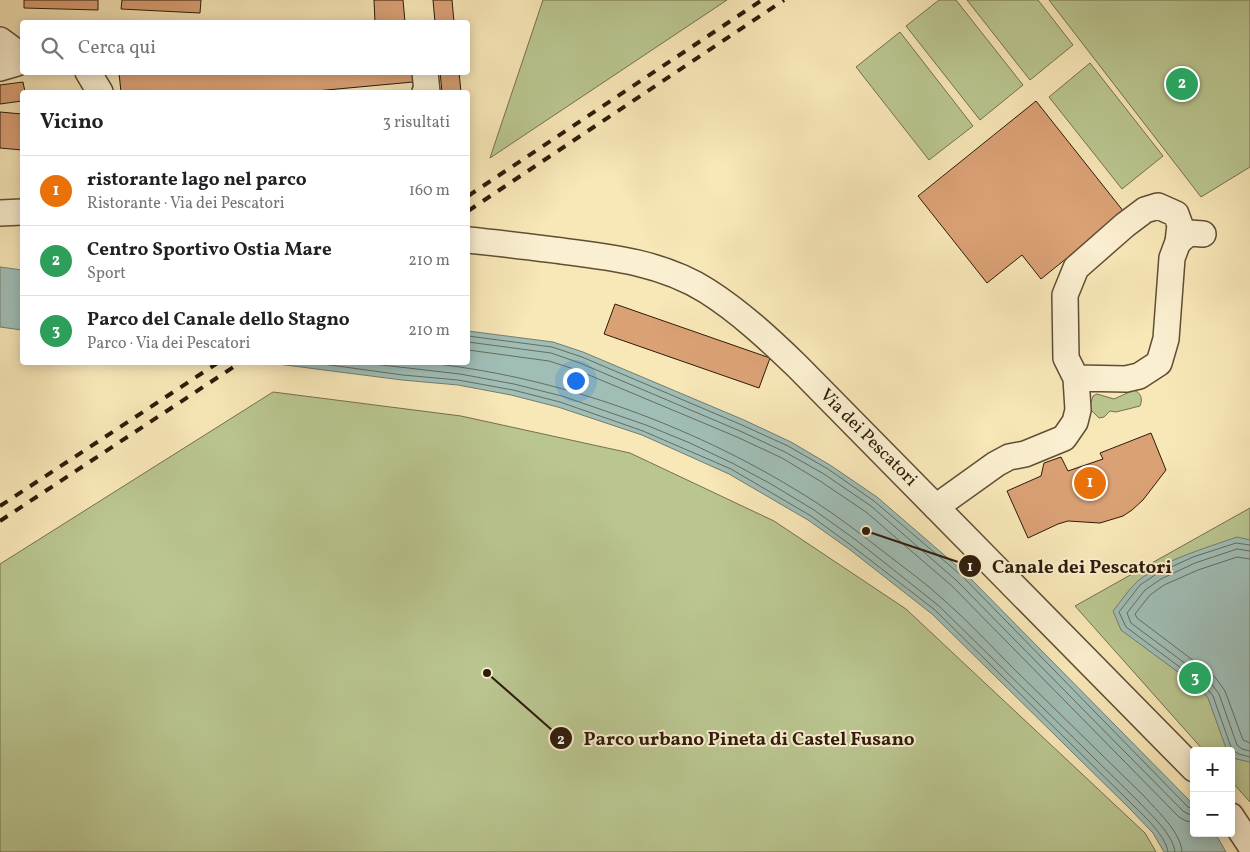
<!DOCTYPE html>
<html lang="it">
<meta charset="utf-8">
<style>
body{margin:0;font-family:Vollkorn,serif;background:#f6f6f6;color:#202124}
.controls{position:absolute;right:15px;bottom:15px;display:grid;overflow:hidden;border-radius:5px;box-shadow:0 2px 12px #0003}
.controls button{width:45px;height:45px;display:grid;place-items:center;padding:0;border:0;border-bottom:1px solid #e0e0e0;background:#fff;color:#202124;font:25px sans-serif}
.you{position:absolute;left:575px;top:380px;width:18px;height:18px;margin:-12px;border:4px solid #fff;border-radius:50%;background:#1a73e8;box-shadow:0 0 0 8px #1a73e833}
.badge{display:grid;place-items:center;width:32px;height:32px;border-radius:50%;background:#b45309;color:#fff;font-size:16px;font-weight:700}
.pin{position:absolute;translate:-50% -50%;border:2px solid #fff;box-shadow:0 1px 5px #0006}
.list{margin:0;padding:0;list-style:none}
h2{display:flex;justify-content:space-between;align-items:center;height:65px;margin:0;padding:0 20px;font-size:21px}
h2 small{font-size:16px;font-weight:400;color:#757577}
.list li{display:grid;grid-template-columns:32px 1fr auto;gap:15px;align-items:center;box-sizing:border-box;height:70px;padding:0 20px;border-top:1px solid #e0e0e0}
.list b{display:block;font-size:19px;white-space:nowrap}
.list p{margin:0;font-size:16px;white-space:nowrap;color:#757577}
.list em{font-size:16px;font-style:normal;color:#757577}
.icon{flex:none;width:28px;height:28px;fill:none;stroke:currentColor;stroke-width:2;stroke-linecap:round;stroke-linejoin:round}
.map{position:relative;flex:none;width:1250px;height:852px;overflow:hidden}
.search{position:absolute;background:#fff;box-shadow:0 2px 12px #0003;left:20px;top:20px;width:450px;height:55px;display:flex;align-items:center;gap:12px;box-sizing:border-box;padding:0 18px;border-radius:5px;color:#757577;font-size:19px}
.panel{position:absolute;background:#fff;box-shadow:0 2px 12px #0003;left:20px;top:90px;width:450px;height:275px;border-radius:5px}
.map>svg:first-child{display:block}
.green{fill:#bac690;stroke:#74704c}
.water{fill:#a0beb6;stroke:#727d71}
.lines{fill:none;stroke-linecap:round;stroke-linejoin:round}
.shore{stroke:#666c60;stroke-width:1}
.building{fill:#daa175;stroke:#2d1b09}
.minor-casing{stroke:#604e34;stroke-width:28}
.minor{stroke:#faefd0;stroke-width:25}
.rail{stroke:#2d1b09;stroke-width:4;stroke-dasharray:9 9;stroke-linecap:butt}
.labels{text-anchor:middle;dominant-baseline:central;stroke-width:4;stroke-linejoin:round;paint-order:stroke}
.street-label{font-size:18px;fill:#2d1b09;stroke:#faefd0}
.leader{fill:none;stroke:#2d1b09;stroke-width:2}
.callout-dot{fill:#2d1b09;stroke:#faefd0;stroke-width:2}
.mark-label{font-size:15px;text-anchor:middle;font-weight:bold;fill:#fff}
.callout-label{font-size:19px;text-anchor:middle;font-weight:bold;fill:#2d1b09;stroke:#faefd0;stroke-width:4;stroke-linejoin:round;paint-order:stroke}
</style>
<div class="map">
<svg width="1250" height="852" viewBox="0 0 1250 852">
<rect width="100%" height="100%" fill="#f8e7b7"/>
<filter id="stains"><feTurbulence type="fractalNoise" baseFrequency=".004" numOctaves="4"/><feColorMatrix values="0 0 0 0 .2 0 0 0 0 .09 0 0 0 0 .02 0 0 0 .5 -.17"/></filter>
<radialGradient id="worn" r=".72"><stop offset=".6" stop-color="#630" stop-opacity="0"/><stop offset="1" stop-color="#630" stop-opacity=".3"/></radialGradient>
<g class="green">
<polygon points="543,0 727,0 490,158"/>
<polygon points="939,0 956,0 1023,85 980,120 906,26"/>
<polygon points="967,0 1038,0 1073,45 1030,80"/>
<polygon points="1049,0 1250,0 1250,167 1201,197"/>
<polygon points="900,32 973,126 929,160 856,67"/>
<polygon points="1090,63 1163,156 1122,189 1049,97"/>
<path d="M1134,390C1141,393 1143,399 1140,406L1116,412L1110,411L1104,417L1099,418L1089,408L1093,396L1097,394L1114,399Z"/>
<polygon points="273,392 461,416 630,453 774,521 906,609 1145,833 1156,852 0,852 0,564"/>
<polygon points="1250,508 1250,802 1231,781 1231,751 1204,751 1075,606"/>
</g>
<g class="water">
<polygon points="0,267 22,270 22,330 0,327"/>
<polygon points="468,331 553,342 583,352 744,420 791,442 830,465 877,497 965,573 1188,799 1194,806 1194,833 1215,833 1226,852 1164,852 1153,833 1130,809 932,614 849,549 808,520 729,474 642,435 558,407 511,395 458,385 402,380 270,363 468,362"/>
<path d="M1237,537L1250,540V762L1236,759L1231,754V751H1228L1226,748L1208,698L1201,689L1121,630L1113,611C1121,601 1129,589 1138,581C1163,560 1206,548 1237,537Z"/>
</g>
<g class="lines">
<g class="shore">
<polyline points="468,336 552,347 582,357 742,425 788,446 828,469 874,501 962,576 1188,807 1194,809"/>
<polyline points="468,342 551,353 580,363 740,431 785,452 824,474 871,506 957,581 1183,811 1188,814 1194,815"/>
<polyline points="468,350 549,361 577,370 737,437 782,458 820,481 866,512 952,586 1179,817 1186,821 1194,822"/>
<path d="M308,362L403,375L458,380L513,390L560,402L643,431L731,469L811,516L852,546L935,610L1134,806C1145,817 1166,836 1168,852"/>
<path d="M356,362L460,374L514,384L562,396L646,425L690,443L734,464L771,484L814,510L856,540L939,606L1139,802C1150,814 1173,834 1175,852"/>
<path d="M418,362C558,375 699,427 817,503C840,518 862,535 884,552C904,568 926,583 945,601C969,622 991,646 1013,668C1057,711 1101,754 1144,796C1157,811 1181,832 1182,852"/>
<polyline points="1250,545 1236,543 1193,557 1158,573 1140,585 1119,612 1126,627 1205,686 1213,696 1232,750 1239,754 1250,757"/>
<polyline points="1250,551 1237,549 1195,563 1161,579 1145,590 1127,613 1131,623 1210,682 1219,694 1237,745 1242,749 1250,751"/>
<polyline points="1250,559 1237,557 1198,570 1164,585 1150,595 1135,614 1137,618 1215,677 1225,691 1243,740 1250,743"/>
</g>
</g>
<g class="building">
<polygon points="24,0 98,0 98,10 24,8"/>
<polygon points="122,0 201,0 200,13 121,9"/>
<polygon points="374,0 403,0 405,22 375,22"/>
<polygon points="433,0 452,0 454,22 435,22"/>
<polygon points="126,72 412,72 413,82 305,92 121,92 119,73"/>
<polygon points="440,72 459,72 461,92 442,92"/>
<polygon points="23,82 25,92 22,92 22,101 0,104 0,85"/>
<polygon points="1036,101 1124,212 1041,279 1022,255 987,283 918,196"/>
<polygon points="0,112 22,114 22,150 0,148"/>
<polygon points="615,304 770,358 759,388 604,334"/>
<polygon points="1151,433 1166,470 1143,500 1132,510 1123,516 1100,523 1068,521 1058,524 1028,538 1007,491 1041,476 1044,463 1061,457 1068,471 1103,459 1100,453"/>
</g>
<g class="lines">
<defs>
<g id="minor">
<polyline points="0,40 15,51 17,63 0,68"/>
<polyline points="88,72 100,92"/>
<polyline points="425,92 427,92 425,72"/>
<polyline points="0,213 22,212"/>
<path d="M468,240C499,243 530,247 562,251C611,257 663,263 707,291C740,312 769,339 797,366L1194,769"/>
<polyline points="1178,242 1189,233 1203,234"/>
<polyline points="936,507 996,464 1009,457 1025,454 1064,438 1075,422 1078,410 1076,378 1066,358 1065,295 1076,268 1125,225 1145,210 1158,206 1176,214 1180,225 1178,242 1172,258 1166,339 1159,363 1139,376 1126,379 1076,378"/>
<polyline points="1231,816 1250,845"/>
</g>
</defs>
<use href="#minor" class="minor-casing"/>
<use href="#minor" class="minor"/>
<g class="rail">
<polyline points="468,196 762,0"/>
<polyline points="468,211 784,0"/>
<polyline points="0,506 219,362"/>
<polyline points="0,521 241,362"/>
</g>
</g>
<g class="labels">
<g class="street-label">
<text transform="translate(868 438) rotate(45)">Via dei Pescatori</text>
</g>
</g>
<path class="leader" d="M866 531L970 566M487 673L561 738"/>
<g class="callout-dot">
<circle cx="866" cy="531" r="5"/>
<circle cx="487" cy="673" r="5"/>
<circle cx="970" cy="566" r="12"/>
<circle cx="561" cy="738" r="12"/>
</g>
<g class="mark-label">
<text x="970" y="571">1</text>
<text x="561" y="744">2</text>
</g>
<g class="callout-label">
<text x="1082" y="573">Canale dei Pescatori</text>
<text x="749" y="745">Parco urbano Pineta di Castel Fusano</text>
</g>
<rect width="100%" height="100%" filter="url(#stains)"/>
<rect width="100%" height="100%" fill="url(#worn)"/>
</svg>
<div class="controls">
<button>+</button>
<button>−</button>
</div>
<div class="you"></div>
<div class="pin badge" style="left:1090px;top:483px;background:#e8710a">1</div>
<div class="pin badge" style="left:1182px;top:84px;background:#2e9e5b">2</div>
<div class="pin badge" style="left:1195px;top:678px;background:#2e9e5b">3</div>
<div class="search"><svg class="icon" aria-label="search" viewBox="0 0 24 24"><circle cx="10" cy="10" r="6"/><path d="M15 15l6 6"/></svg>Cerca qui</div>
<section class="panel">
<h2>Vicino<small>3 risultati</small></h2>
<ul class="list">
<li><span class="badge" style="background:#e8710a">1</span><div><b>ristorante lago nel parco</b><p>Ristorante · Via dei Pescatori</p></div><em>160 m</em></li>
<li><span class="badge" style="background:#2e9e5b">2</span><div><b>Centro Sportivo Ostia Mare</b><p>Sport</p></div><em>210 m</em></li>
<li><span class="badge" style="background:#2e9e5b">3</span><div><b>Parco del Canale dello Stagno</b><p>Parco · Via dei Pescatori</p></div><em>210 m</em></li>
</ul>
</section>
</div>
